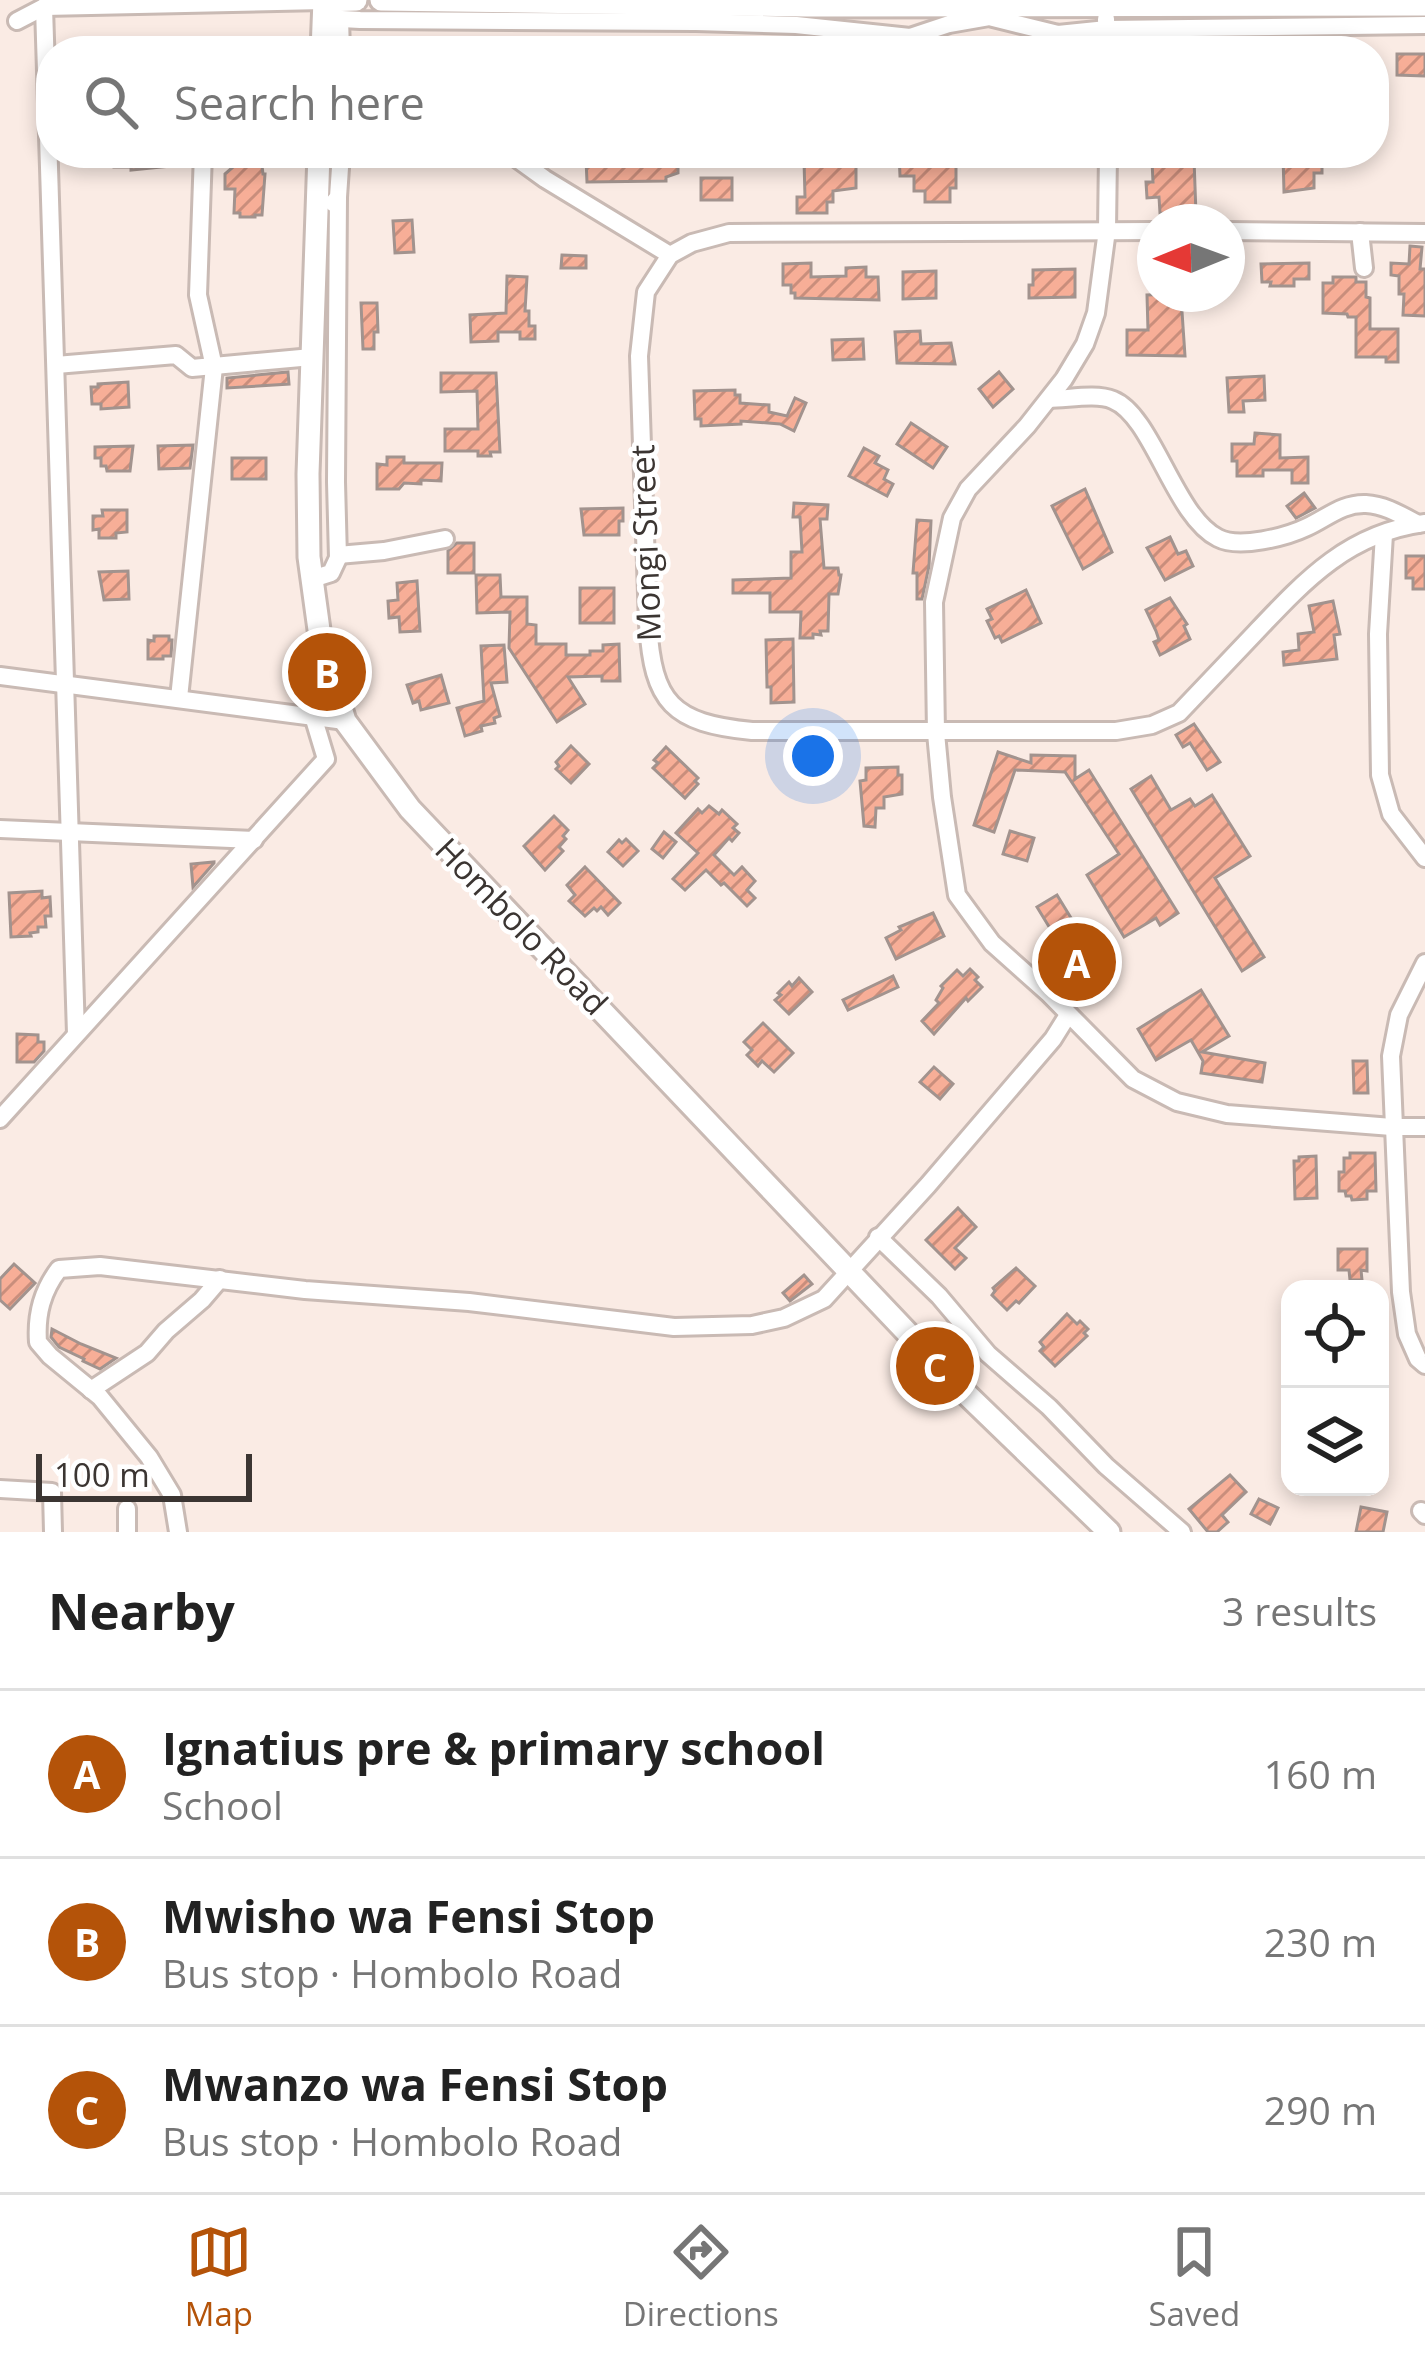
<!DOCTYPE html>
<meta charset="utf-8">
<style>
body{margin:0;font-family:"Open Sans",sans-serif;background:#f6f6f6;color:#222}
.controls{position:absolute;right:36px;bottom:36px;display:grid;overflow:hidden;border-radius:24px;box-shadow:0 6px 18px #0003}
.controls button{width:108px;height:108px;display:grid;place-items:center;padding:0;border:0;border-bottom:3px solid #e0e0e0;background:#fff;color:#222;font:60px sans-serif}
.compass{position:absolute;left:1137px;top:204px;width:108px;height:108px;border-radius:50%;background:#fff;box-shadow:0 6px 18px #0003;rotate:269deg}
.scale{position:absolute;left:36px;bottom:30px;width:216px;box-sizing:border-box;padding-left:12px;border:6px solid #3b3532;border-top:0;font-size:33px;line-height:42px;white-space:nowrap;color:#3b3532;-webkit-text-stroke:9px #fff;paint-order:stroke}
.you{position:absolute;left:813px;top:756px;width:42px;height:42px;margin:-30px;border:9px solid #fff;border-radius:50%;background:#1a73e8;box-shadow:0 0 0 18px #1a73e833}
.badge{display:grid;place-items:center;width:78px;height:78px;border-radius:50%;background:#b45309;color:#fff;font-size:39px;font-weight:700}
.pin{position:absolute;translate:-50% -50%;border:6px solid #fff;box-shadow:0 3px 12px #0006}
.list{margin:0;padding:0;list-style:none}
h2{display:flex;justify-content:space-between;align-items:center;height:156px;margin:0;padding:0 48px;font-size:51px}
h2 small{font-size:39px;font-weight:400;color:#767676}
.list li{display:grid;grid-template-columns:78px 1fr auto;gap:36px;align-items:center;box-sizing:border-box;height:168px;padding:0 48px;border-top:3px solid #e0e0e0}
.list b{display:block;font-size:45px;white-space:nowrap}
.list p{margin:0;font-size:39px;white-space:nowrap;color:#767676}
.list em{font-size:39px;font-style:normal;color:#767676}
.icon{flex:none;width:66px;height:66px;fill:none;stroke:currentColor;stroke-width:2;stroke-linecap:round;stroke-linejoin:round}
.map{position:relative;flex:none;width:1425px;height:1532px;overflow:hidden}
.search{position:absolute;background:#fff;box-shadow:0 6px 18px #0003;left:36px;right:36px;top:36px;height:132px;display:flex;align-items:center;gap:30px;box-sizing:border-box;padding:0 42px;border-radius:48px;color:#767676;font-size:45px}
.sheet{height:660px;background:#fff}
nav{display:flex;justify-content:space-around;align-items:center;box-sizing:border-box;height:168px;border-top:3px solid #e0e0e0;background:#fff;font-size:33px;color:#767676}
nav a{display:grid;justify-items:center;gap:6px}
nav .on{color:#b45309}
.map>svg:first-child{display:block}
.building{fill:url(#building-hatch);stroke:#a2938e;stroke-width:3}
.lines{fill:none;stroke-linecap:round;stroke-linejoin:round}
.minor-casing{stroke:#c9bab4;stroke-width:22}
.tertiary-casing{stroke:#c9bab4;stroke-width:27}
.minor{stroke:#fff;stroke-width:16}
.tertiary{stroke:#fff;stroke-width:21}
.labels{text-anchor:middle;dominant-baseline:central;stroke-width:9;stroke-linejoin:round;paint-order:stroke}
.street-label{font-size:33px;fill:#3b3532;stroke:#fff}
</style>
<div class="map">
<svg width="1425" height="1532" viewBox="0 0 1425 1532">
<defs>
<pattern id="building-hatch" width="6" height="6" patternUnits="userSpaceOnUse" patternTransform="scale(3)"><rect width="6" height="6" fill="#f7ae97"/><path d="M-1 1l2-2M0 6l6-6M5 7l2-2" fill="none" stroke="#c98e7c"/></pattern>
</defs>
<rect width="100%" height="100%" fill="#faebe4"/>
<g class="building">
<polygon points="1397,54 1425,54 1425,76 1397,75"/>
<polygon points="78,153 182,153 182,165 131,170 131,167 114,167 114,164 79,164"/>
<polygon points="634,153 678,153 678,173 666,177 666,181 587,182 586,159 634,158"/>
<polygon points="811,153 856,153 856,188 833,191 833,202 827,202 827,213 797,213 797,197 805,197 804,160 811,160"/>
<polygon points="899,153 935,153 935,159 956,159 956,188 950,188 950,202 925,202 925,191 914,191 914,176 900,176"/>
<polygon points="1307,153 1322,153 1322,173 1314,173 1314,188 1284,192 1283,155"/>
<polygon points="1194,159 1196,214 1160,213 1159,197 1147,198 1146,182 1153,182 1152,161"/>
<polygon points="241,160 259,160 259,166 262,166 263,174 265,174 262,215 255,215 255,217 240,217 240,213 234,213 235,189 225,189 225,174"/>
<rect x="701" y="178" width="31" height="22"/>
<polygon points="412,220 414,252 395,253 393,221"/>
<polygon points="1410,246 1422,247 1420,269 1425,269 1425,316 1403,315 1404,294 1399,294 1399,276 1391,275 1391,263 1409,264"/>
<polygon points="562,255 586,256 586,268 561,268"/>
<polygon points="811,263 811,277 846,276 846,268 866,267 866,277 878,277 879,300 795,298 795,293 791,293 791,285 783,285 783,264"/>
<polygon points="1309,263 1309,279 1294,279 1294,286 1270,286 1271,282 1262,282 1261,264"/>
<polygon points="1075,269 1075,297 1029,298 1029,285 1033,285 1033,270"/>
<polygon points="936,271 936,298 903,299 903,272"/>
<polygon points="507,276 527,277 525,311 529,311 529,326 535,326 535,339 520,339 520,332 498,332 498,341 471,342 470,315 506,313"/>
<polygon points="1333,277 1356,277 1356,282 1366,282 1366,297 1370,298 1370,329 1398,329 1398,362 1386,362 1386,357 1356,357 1356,317 1348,317 1347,314 1323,313 1323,283 1333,283"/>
<polygon points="1177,294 1177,297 1181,297 1185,356 1127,355 1127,330 1148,330 1147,295"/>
<polygon points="361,303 377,303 378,332 374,332 374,349 363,349"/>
<polygon points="920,331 921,344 951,343 955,364 897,363 895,332"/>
<polygon points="863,339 864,359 833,360 832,340"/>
<polygon points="288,372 289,384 227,388 227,378"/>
<polygon points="999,372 1013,389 993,407 979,389"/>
<polygon points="441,373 496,373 500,452 490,452 491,456 478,456 478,451 445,451 445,429 478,429 477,391 441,392"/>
<polygon points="1264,376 1265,400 1243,401 1244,412 1229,412 1227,378"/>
<polygon points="128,382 129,407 101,409 101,404 92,404 91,387 98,387 98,384"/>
<polygon points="735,390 735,395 740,395 740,403 769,405 769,412 787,416 795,398 806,403 794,431 780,424 741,421 741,424 701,426 701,419 695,419 694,391"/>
<polygon points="911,423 947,447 933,468 897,444"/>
<polygon points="1255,433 1280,435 1280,458 1308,457 1308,483 1292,483 1292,470 1263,470 1263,476 1237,476 1237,461 1232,461 1232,444 1254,444"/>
<polygon points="193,445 190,468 159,469 158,446"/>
<polygon points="133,446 130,471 107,471 106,466 101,466 101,458 95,458 95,447"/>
<polygon points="864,448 879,456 875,463 888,470 884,479 893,484 887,496 849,476"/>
<polygon points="387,457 404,457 404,463 442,463 441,481 421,480 421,484 404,483 399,489 377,489 377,464 387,465"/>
<rect x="232" y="458" width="34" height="21"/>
<polygon points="1085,489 1112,552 1083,569 1052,506"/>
<polygon points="1304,493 1315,508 1296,518 1287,506"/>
<polygon points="794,503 828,505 827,519 820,519 824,568 838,568 839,575 841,575 838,594 829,594 828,631 820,631 821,635 813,634 813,638 800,638 801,612 770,612 770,593 733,593 733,580 791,578 791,552 802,552 800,517 793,517"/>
<polygon points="623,508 623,521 619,521 619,535 584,535 581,509"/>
<polygon points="102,510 127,510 127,532 116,533 116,538 99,538 99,529 93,530 93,516 103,516"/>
<polygon points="917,520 931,521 929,566 922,599 917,599 917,573 913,573"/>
<polygon points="1170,537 1178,554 1186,551 1193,566 1165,580 1147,548"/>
<polygon points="457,543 474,543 474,573 448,573 448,551"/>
<polygon points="1406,556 1425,556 1425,589 1413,589 1413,578 1406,578"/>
<polygon points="128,571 129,599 104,600 99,572"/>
<polygon points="476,575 500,575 501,597 527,597 527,624 536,625 536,644 566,644 566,655 590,655 590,651 603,651 603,645 619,644 620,681 602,681 602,676 568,677 585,704 557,722 509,648 510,612 477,613"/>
<polygon points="417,581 420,631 400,632 399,617 389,618 388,601 398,600 397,583"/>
<rect x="580" y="588" width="34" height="35"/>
<polygon points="1026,590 1041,623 1002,642 999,636 995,638 987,621 992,619 987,609"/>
<polygon points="1170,598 1187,624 1184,626 1190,639 1160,655 1154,642 1159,640 1156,631 1146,610"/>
<polygon points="1333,601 1340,634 1334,635 1337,659 1284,665 1283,652 1299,650 1298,634 1314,632 1309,606"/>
<polygon points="154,636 169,636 169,640 172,640 171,656 163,656 163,659 148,659 148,640 154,641"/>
<polygon points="793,639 794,702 771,703 771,687 767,687 766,640"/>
<polygon points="504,645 507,682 491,683 500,716 494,718 495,723 481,726 482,731 465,736 457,708 484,701 481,646"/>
<polygon points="441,675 449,703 421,710 419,701 413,703 407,685"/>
<polygon points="1194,724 1220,762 1207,770 1190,743 1183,747 1176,735"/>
<polygon points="571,746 589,764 571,783 556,769 559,766 556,762"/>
<polygon points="666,747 698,778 695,781 698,784 685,798 653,768 658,763 654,760"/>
<polygon points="998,752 1031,763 1031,755 1075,756 1075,779 1089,770 1178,913 1160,925 1156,918 1124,937 1087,875 1119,854 1065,772 1015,770 994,832 974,825"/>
<polygon points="898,767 898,775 902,775 902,794 884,797 884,808 876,808 875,827 864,826 860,781 866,780 866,768"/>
<polygon points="1151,776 1171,810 1190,799 1195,806 1212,795 1250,856 1215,878 1264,957 1242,971 1131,789"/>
<polygon points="709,806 719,814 722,810 737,824 733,828 739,833 732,841 729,838 714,855 734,875 742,867 755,881 747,890 755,898 747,906 724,883 721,885 706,870 685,890 673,879 698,853 676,833 698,809 702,813"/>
<polygon points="554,816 568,830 563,836 566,839 559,847 563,851 545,870 524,846"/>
<polygon points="1010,831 1034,838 1027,861 1003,854"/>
<polygon points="664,832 676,842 663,858 652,849"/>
<polygon points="626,839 638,851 623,866 608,852 619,840 622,843"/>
<polygon points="214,862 214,863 193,887 191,864"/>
<polygon points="585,867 620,903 608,915 601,907 597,911 594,908 585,916 569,901 575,895 567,885"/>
<polygon points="42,891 42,898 50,897 51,916 45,916 46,927 38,927 38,932 30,933 31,936 11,937 9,893"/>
<polygon points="1057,895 1079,931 1059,943 1037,907"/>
<polygon points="933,913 944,936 896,959 886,938 901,930 899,927"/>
<polygon points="970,969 978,977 975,980 982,987 968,1001 966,998 934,1034 922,1021 939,1003 936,1000 943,988 941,986 957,970 963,976"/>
<polygon points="893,976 898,987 848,1010 843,1000"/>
<polygon points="799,978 812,992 789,1014 775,1000 781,995 778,993 789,982 792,986"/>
<polygon points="1201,990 1229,1036 1202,1052 1265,1063 1262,1082 1201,1073 1203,1061 1191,1040 1156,1060 1138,1029"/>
<polygon points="763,1023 793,1053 774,1072 762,1061 758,1066 747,1055 752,1050 744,1042"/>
<polygon points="17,1034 38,1035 38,1042 44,1042 44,1051 34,1062 17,1062"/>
<polygon points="1353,1061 1367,1061 1368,1093 1354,1093"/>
<polygon points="934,1067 953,1084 940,1099 920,1082"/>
<polygon points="1350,1153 1375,1153 1376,1191 1367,1191 1367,1199 1352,1200 1351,1196 1346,1196 1345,1191 1339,1191 1339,1172 1344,1172 1344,1158 1350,1158"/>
<polygon points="1316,1156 1317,1198 1295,1199 1294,1161 1299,1161 1299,1157"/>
<polygon points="958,1208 976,1227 955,1248 966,1258 955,1269 926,1240"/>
<polygon points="1338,1249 1367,1249 1367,1271 1361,1270 1362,1280 1350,1280 1349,1270 1338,1270"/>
<polygon points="14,1264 35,1283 10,1309 0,1300 0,1279"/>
<polygon points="1016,1268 1035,1286 1019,1303 1016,1301 1007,1310 992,1295 995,1291 993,1288"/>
<polygon points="804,1275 812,1284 790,1301 783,1293"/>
<polygon points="1067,1314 1077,1324 1080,1321 1088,1329 1084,1333 1087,1336 1055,1366 1040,1351 1044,1347 1040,1342"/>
<polygon points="52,1329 81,1344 116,1358 100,1369 83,1361 84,1359 59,1347 51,1337"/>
<polygon points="1230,1475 1246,1492 1222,1515 1228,1522 1217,1532 1208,1532 1189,1509"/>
<polygon points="1259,1499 1278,1508 1270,1524 1251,1514"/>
<polygon points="1361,1507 1387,1512 1383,1532 1356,1532"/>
</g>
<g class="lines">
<defs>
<g id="minor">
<polyline points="44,7 76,1034"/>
<polyline points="324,18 360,20 696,22 796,25 910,37 949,24 989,17 1058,34 1107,29 1425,25"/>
<polyline points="340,19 341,51"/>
<polyline points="1106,19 1107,51"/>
<polyline points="17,21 44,7 324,1"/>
<polyline points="509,153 545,179 670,255"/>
<polyline points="1108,153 1107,230 1096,313 1085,344 1064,379 1027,426 968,489 952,518 934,602 936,733 942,797 957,895 992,943 1048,993 1133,1079 1177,1102 1227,1114 1392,1127 1425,1127"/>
<polyline points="333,203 338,197 341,153"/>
<path d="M1155,231L729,233L692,243L670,255L646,292L639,356L648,624C653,703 672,723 752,731H1116L1152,725L1179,713C1205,686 1230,659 1256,632C1306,579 1349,533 1425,523"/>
<polyline points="1227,231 1425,233"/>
<polyline points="1360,232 1364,268"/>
<polyline points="56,365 176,355 192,368 312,357"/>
<path d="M1049,399C1068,399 1096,393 1113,400C1153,416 1174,516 1218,538C1239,549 1286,537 1307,527C1327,518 1342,503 1366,504C1385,505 1401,515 1418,524"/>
<polyline points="1384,534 1378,634 1380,775 1391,814 1425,858"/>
<polyline points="338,555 384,551 445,539"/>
<polyline points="312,579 331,573 338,558 336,482 338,197"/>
<polyline points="0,676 345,721"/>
<polyline points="179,698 214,367 198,295 203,153"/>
<polyline points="0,829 254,840"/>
<polyline points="1425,963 1399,1015 1391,1056 1401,1292 1407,1334 1418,1359 1425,1365"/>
<polyline points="0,1119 326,759 313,716"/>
<polyline points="878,1237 939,1296 988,1354 1049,1407 1106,1466 1182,1532"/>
<polyline points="91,1390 147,1353 166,1331 202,1300 220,1279"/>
<polyline points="0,1489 52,1492 53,1532"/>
<polyline points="127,1509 127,1532"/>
<polyline points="1421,1511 1425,1515"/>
<path d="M178,1532L172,1495L149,1457L100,1397L50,1356L38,1342C36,1314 42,1291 59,1269L100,1266L305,1290L469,1302L674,1327L752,1325L784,1318L824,1299L928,1185L1053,1039L1068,1015"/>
</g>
<g id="tertiary">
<polyline points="381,0 807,6 1425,5"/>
<polyline points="324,1 356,0"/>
<polyline points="322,51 324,0"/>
<polyline points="319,153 308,474 309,557 320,637 345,721 410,809 956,1384 1109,1532"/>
</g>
</defs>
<use href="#minor" class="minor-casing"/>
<use href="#tertiary" class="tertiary-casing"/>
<use href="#minor" class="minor"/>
<use href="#tertiary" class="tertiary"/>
</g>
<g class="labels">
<g class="street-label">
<text transform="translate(645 543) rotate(-92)">Mongi Street</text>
<text transform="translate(522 926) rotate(46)">Hombolo Road</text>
</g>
</g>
</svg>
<div class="controls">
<button><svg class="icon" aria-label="locate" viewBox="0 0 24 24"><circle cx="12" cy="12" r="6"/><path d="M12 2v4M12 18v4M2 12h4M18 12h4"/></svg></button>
<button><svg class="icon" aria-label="layers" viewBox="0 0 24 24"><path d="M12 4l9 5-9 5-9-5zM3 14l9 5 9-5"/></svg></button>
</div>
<svg class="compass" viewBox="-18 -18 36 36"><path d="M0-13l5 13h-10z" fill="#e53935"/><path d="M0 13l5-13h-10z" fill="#767676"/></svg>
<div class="scale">100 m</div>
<div class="you"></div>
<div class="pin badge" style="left:1077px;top:962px">A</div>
<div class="pin badge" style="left:327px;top:672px">B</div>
<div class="pin badge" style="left:935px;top:1366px">C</div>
<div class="search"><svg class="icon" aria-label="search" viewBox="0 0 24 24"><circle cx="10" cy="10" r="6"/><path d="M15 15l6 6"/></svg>Search here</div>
</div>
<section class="sheet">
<h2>Nearby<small>3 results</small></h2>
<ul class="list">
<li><span class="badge">A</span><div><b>Ignatius pre &amp; primary school</b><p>School</p></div><em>160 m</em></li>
<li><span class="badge">B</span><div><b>Mwisho wa Fensi Stop</b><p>Bus stop · Hombolo Road</p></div><em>230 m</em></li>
<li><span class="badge">C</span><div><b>Mwanzo wa Fensi Stop</b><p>Bus stop · Hombolo Road</p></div><em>290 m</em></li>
</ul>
</section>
<nav>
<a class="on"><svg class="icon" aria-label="map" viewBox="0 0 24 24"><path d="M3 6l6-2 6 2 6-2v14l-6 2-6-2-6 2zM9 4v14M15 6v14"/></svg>Map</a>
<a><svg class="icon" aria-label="directions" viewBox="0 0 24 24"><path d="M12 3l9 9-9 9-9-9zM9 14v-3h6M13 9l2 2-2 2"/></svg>Directions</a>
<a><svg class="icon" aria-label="saved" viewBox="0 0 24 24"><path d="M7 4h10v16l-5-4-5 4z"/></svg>Saved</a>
</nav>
